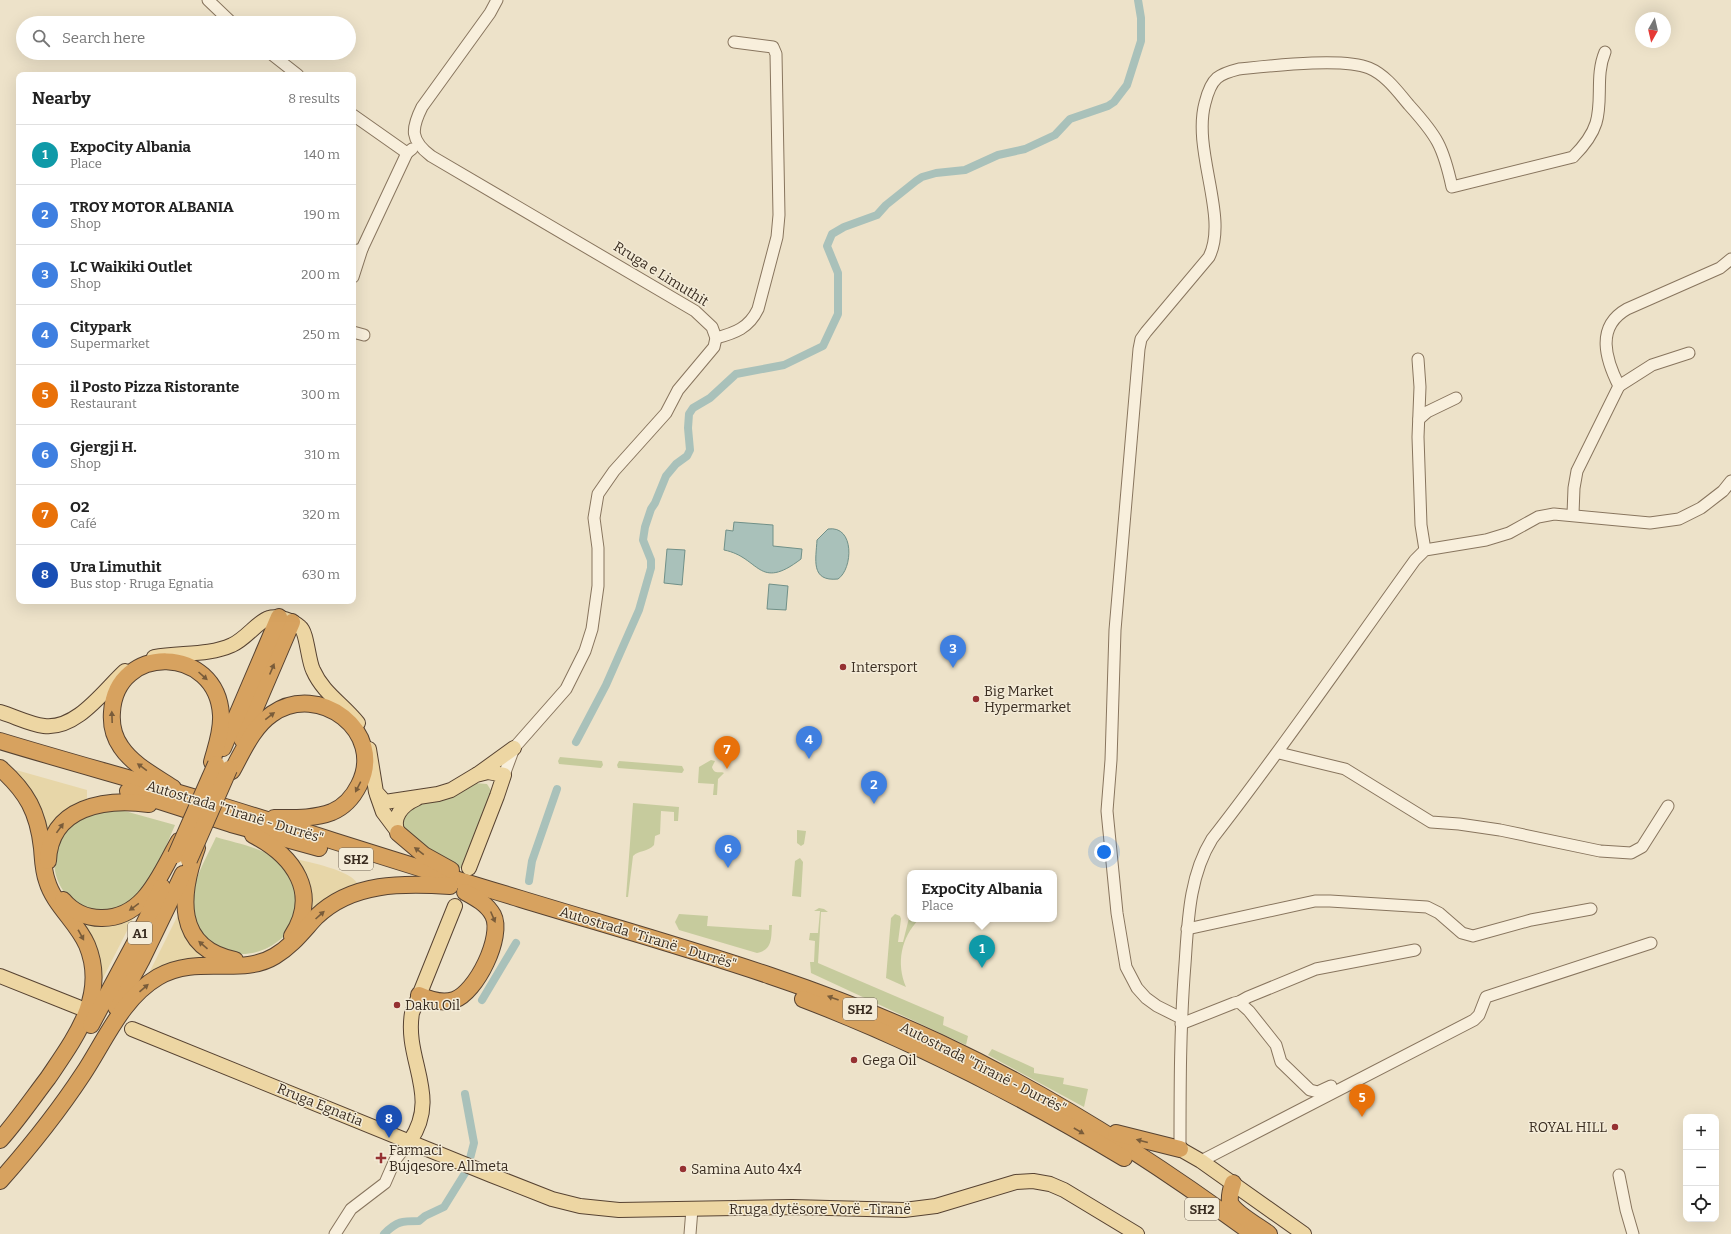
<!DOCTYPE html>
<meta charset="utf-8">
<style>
body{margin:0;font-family:Bitter,serif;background:#f6f6f6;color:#222}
.controls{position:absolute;right:12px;bottom:12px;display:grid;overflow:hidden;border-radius:8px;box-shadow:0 4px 16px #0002}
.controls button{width:36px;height:36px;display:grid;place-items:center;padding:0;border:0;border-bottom:1px solid #e0e0e0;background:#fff;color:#222;font:20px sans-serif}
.compass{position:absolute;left:1635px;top:12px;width:36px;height:36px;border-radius:50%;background:#fff;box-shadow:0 4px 16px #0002;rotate:188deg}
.you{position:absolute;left:1104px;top:852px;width:14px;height:14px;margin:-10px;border:3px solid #fff;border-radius:50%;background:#1a73e8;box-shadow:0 0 0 6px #1a73e833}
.badge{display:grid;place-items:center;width:26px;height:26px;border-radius:50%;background:#953132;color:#fff;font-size:13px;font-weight:700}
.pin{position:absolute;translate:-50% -33px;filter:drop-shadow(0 1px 2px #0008)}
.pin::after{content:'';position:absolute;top:21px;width:14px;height:12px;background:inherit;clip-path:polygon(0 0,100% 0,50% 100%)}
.popup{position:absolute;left:907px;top:870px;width:150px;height:52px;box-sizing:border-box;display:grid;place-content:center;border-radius:8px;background:#fff;filter:drop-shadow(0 1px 3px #0005);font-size:13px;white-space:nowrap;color:#767676}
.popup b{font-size:15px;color:#222}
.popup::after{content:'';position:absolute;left:50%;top:100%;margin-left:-8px;border:8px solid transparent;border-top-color:#fff}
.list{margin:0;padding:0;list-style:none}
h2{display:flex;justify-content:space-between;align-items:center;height:52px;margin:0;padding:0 16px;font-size:17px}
h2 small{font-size:13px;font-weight:400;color:#767676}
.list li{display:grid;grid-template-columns:26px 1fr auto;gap:12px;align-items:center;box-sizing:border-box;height:60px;padding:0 16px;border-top:1px solid #e0e0e0}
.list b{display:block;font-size:15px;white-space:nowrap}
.list p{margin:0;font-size:13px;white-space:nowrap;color:#767676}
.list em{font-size:13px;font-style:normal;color:#767676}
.icon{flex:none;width:22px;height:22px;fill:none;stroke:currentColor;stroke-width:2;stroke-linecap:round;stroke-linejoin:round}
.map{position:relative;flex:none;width:1731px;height:1234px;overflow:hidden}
.search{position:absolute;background:#fff;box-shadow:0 4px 16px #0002;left:16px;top:16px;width:340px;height:44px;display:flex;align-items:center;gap:10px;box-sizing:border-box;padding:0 14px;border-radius:22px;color:#767676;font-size:15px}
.panel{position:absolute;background:#fff;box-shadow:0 4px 16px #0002;left:16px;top:72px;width:340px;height:532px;border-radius:8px}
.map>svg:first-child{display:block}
.green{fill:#c6cb9d}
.sand{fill:#e7d6a8}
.water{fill:#a9c1ba;stroke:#709088}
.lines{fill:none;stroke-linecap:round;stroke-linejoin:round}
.canal{stroke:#a9c1ba;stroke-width:8}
.minor-casing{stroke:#88755e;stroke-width:13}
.major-casing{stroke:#574332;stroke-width:16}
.highway-casing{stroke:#574332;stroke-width:18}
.minor{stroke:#f8efdc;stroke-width:11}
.major{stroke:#edd6a3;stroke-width:14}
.highway{stroke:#d7a25f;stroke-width:16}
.highway-bridge-casing{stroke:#574332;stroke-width:18;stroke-linecap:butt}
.highway-bridge{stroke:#d7a25f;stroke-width:16}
.oneway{fill:#795c3a}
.poi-dot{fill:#953132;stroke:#f4ecd8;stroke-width:1.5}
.labels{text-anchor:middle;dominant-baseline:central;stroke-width:3;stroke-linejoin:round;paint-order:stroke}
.shield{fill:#f4ecd8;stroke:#726658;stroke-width:1}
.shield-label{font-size:13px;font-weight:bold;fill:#3a2d21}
.street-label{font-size:14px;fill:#3a2d21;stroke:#f4ecd8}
.poi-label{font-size:14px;fill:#3a2d21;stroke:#f4ecd8;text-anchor:start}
</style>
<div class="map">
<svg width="1731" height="1234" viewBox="0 0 1731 1234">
<rect width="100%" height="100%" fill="#ede2c9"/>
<g class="green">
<polygon points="560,757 602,761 603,765 601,768 559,764 558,761"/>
<path d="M711,760L715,761L712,767C714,775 720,771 724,773L718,779L717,795H713L714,784L698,783L699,767Z"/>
<polygon points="619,761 682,766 684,770 682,773 618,768 617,765"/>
<polygon points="475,783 487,784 492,792 463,869 443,861 400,826 407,809"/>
<path d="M633,803L679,807L678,821H674V812L661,811L660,834L655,836L654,845C648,852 639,850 633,856L628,897H626Z"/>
<path d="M95,810H121L175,825C167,843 152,886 137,898C86,941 26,874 69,826C75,819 87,815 95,810Z"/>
<polygon points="797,830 806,831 804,844 801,846 797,843"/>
<path d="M216,837C238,844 269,848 285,867C288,870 289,876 291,880C296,893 298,895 295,909C293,915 293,924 290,930C287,934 281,939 277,942C244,967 197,952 192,909C190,884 206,859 216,837Z"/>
<polygon points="800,858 803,862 801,897 792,896 795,861"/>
<polygon points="819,908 824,909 828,912 821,912 818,963 944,1017 943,1025 968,1036 966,1045 811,973 810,962 814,962 815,941 809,940 810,933 818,933 820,911 814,911"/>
<path d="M679,914L708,916L707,926L769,930V925H772C771,937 773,950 757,953L679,930L675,922Z"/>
<path d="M895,914L900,916L901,919L898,942H903L909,918L919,919C901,938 896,963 906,987L886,978L891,918Z"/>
<polygon points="992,1049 1034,1068 1034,1073 1064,1078 1063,1084 1088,1089 1084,1107 988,1055"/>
</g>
<g class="sand">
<polygon points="16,770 87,790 87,801 47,842"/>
<path d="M292,858C307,862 353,870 358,885L306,923Z"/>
<polygon points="179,913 212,959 147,977"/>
<polygon points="74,914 135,915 99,986"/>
</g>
<g class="water">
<path d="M734,522L773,525V546L802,549L801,559C758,592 760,557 724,550L726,530L733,531Z"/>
<path d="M828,529C855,525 853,569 838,579C810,582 816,559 817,540Z"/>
<polygon points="667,549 685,550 682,585 664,583"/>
<polygon points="769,584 788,586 786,610 767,609"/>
</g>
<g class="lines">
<g class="canal">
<polyline points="576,742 606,685 639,610 651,568 651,560 643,540 645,527 651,509 655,503 666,476 676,464 687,456 690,450 688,428 689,414 693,408 710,398 736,374 784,365 823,346 838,314 838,273 827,246 832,234 844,227 877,215 886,205 916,181 922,177 936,173 965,170 998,155 1025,149 1055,135 1070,119 1108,106 1114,102 1127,85 1141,41 1141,18 1138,0"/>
<polyline points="529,881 532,861 557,789"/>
<polyline points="482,1000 516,943"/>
<path d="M384,1234C397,1221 402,1221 419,1221L425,1216L444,1207L467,1170L474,1143L465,1094"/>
</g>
<defs>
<g id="minor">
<polyline points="208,0 232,23"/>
<path d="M497,0L490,13L422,107C411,129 410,140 431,156L695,311L712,327L716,338L714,347L678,390L666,413L614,471L598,494L594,518L598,548V586L592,629L585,651L566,689L514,748L504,775"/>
<polyline points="270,53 298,75"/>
<polyline points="353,115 407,153 412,149"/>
<polyline points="353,251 362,249 407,153"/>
<polyline points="353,277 362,249"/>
<polyline points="353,332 364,335"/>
<path d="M716,338C735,333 749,328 758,309L777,237L779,215L776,54L773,47L734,42"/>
<polyline points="1418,359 1420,387 1418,437 1421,525 1425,550"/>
<polyline points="1619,386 1652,365 1689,353"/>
<polyline points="1419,419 1427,412 1456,398"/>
<path d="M1573,514L1574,488L1577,471L1619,386C1606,360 1595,327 1627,309L1720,268L1731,259"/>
<polyline points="1279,753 1345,769 1431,822 1459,824 1500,830 1600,851 1631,853 1642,847 1668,806"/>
<polyline points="1187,929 1315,901 1330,901 1427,907 1439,913 1462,933 1473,936 1531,920 1591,909"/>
<polyline points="1239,1002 1248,997 1316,969 1415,950"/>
<path d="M1181,1018L1157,1006L1146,998L1137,988L1126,967L1117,913L1107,811L1111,760L1115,630L1139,349L1141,339L1146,332L1209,257C1229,217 1192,151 1205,103C1207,95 1210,84 1217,78C1223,73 1231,71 1239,69C1269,66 1343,57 1369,68C1386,75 1398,92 1409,105C1437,136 1443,146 1452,187L1573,157C1582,148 1592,136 1596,123C1603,100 1595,76 1605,52"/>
<polyline points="1181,1024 1234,1003 1239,1002 1249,1011 1276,1045 1281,1062 1310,1090 1318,1092 1331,1086"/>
<path d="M1180,1149C1180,1087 1180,1026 1185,964C1188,921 1189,876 1212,839C1283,748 1348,653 1415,560L1425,550L1486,540L1509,533L1538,517L1554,514L1650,523L1679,519L1701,508L1723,491L1731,481"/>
<polyline points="1201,1161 1474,1020 1479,1015 1486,997 1651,943"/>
<polyline points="1619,1175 1626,1210 1633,1234"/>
<polyline points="335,1234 351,1209 385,1183 395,1160 410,1141"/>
<polyline points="690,1234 692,1209"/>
</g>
<g id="major">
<path d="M154,657C180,652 208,656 232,645C246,639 258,621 269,618C277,615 294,621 300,627C307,632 308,660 313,670C323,693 343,704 358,723"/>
<path d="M0,712C14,716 29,724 44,726C77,730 104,690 125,671"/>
<polyline points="369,749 376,792 385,802 438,794 451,790 476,775 488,772 504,775 497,796 469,868"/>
<polyline points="478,774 514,748"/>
<polyline points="377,795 383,812 398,832"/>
<path d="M398,833C391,818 402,805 416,799"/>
<polyline points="0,976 78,1007"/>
<polyline points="132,1029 491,1175 552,1199 580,1206 619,1210 792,1207 904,1210 936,1206 1016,1182 1033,1181 1050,1184 1064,1190 1137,1234"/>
<path d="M410,1141C441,1096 404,1060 412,1013L455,906"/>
<polyline points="1180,1149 1201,1161 1304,1234"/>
</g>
<g id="highway">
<polyline points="242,739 292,622"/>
<path d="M0,741C69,762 140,781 209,802C313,834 417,868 521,899C662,942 806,980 940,1043C1051,1095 1154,1161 1253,1234"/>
<polyline points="223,748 279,617"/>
<path d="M0,768C27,792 38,812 42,848C43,859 43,870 47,881C54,905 77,922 87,945C108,995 75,1038 48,1078C32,1099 17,1121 0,1140"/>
<path d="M232,771C243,751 253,727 272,714C319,681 386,732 359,785C353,797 344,807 332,812C314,819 293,818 274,818"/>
<path d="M173,788C155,776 133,765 121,747C114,737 111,724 112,712C116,643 217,645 221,715C222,732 216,747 212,762"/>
<polyline points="128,791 231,824 319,848"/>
<polyline points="398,833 424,855 451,870"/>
<path d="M253,835C294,856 320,893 292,936"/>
<path d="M197,848C180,894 174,948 235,960"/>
<path d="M48,861C50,806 106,798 149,804"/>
<path d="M63,900C72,911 86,918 101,918C145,919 161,872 179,841"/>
<path d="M419,995C430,1000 442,1004 454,1000C476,993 504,936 493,915C487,904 476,898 465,892"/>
<path d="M803,999C915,1042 1021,1096 1124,1158"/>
<polyline points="116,1007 141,961 183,874"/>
<polyline points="91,1025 137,939 162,887"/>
<polyline points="1116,1133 1180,1149"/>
<path d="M0,1181C30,1147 58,1112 83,1074C105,1041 122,998 158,977C198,954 241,977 275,956C292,946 303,931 316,917C352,882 403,883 450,886"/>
<path d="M1233,1183C1231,1189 1229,1195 1230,1202C1233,1212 1260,1227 1269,1234"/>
</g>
</defs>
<use href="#minor" class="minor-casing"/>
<use href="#major" class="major-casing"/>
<use href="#highway" class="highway-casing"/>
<use href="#minor" class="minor"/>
<use href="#major" class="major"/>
<use href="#highway" class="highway"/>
<defs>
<g id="highway-bridge">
<polyline points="176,855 216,764"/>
<polyline points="189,860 229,769"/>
</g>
</defs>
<use href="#highway-bridge" class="highway-bridge-casing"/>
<use href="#highway-bridge" class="highway-bridge"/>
</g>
<defs><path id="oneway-solid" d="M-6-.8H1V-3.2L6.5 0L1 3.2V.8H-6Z"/></defs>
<g class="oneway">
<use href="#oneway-solid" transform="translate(272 669) rotate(-67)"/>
<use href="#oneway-solid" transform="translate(203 676) rotate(42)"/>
<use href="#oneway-solid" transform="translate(270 716) rotate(-38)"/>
<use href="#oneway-solid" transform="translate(112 717) rotate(-92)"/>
<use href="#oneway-solid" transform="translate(142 767) rotate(-144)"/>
<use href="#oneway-solid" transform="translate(358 787) rotate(117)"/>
<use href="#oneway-solid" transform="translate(60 828) rotate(-54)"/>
<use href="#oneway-solid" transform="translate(419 851) rotate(-143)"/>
<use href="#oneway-solid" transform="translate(134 907) rotate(144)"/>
<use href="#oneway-solid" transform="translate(320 915) rotate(-42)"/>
<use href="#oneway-solid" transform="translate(493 917) rotate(67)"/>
<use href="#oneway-solid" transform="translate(81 935) rotate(61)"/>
<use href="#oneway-solid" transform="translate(203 945) rotate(-139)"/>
<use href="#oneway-solid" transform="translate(144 988) rotate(-41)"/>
<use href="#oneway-solid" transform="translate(833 998) rotate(-160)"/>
<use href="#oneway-solid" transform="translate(1079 1131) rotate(30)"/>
<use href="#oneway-solid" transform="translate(1142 1141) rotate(-165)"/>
</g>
<g class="poi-dot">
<circle cx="843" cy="667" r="4"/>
<circle cx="976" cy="699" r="4"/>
<circle cx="397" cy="1005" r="4"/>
<circle cx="854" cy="1060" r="4"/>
<circle cx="1615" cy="1127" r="4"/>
<path d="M379 1152h4v4h4v4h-4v4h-4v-4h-4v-4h4z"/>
<circle cx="683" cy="1169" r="4"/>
</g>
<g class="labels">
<g class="shield">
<rect x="339" y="848" width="34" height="22" rx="3"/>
<rect x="128" y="922" width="24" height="22" rx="3"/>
<rect x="843" y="998" width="34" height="22" rx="3"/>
<rect x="1185" y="1198" width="34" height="22" rx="3"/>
</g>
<g class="shield-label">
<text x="356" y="859">SH2</text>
<text x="140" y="933">A1</text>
<text x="860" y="1009">SH2</text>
<text x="1202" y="1209">SH2</text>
</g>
<g class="street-label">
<text transform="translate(661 274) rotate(32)">Rruga e Limuthit</text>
<text transform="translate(235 812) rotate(17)">Autostrada "Tiranë - Durrës"</text>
<text transform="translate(648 938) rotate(17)">Autostrada "Tiranë - Durrës"</text>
<text transform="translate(983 1068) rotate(27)">Autostrada "Tiranë - Durrës"</text>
<text transform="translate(320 1105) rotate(22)">Rruga Egnatia</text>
<text x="820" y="1209">Rruga dytësore Vorë -Tiranë</text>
</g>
<g class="poi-label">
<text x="851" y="667">Intersport</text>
<text x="984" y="691">Big Market<tspan x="984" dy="16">Hypermarket</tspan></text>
<text x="405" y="1005">Daku Oil</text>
<text x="862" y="1060">Gega Oil</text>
<text x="1607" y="1127" text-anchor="end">ROYAL HILL</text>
<text x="389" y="1150">Farmaci<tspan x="389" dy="16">Bujqesore Allmeta</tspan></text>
<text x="691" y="1169">Samina Auto 4x4</text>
</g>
</g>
</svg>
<div class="controls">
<button>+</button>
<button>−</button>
<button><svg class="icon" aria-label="locate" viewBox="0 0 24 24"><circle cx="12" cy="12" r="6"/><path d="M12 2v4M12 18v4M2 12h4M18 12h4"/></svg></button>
</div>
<svg class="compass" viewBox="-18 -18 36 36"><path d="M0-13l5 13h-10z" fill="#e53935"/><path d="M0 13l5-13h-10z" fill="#767676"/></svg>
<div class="you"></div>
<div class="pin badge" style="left:982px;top:968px;background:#0f9aa8">1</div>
<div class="popup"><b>ExpoCity Albania</b>Place</div>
<div class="pin badge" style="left:874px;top:804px;background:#3f7fe0">2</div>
<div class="pin badge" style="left:953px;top:668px;background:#3f7fe0">3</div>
<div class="pin badge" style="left:809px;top:759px;background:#3f7fe0">4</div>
<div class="pin badge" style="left:1362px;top:1117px;background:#e8710a">5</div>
<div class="pin badge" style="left:728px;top:868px;background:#3f7fe0">6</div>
<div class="pin badge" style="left:727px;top:769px;background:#e8710a">7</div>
<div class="pin badge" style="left:389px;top:1138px;background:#1a4fb4">8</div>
<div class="search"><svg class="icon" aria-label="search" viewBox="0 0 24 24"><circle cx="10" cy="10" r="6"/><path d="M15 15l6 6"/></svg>Search here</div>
<section class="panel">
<h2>Nearby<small>8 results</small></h2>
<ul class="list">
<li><span class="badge" style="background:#0f9aa8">1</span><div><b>ExpoCity Albania</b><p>Place</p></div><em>140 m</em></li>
<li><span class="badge" style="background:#3f7fe0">2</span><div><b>TROY MOTOR ALBANIA</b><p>Shop</p></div><em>190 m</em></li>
<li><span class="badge" style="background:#3f7fe0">3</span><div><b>LC Waikiki Outlet</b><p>Shop</p></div><em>200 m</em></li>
<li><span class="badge" style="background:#3f7fe0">4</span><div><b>Citypark</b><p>Supermarket</p></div><em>250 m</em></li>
<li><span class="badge" style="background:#e8710a">5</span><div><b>il Posto Pizza Ristorante</b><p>Restaurant</p></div><em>300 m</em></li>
<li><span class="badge" style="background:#3f7fe0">6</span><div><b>Gjergji H.</b><p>Shop</p></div><em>310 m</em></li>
<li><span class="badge" style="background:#e8710a">7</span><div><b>O2</b><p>Café</p></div><em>320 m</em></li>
<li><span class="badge" style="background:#1a4fb4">8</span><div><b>Ura Limuthit</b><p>Bus stop · Rruga Egnatia</p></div><em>630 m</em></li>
</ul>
</section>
</div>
